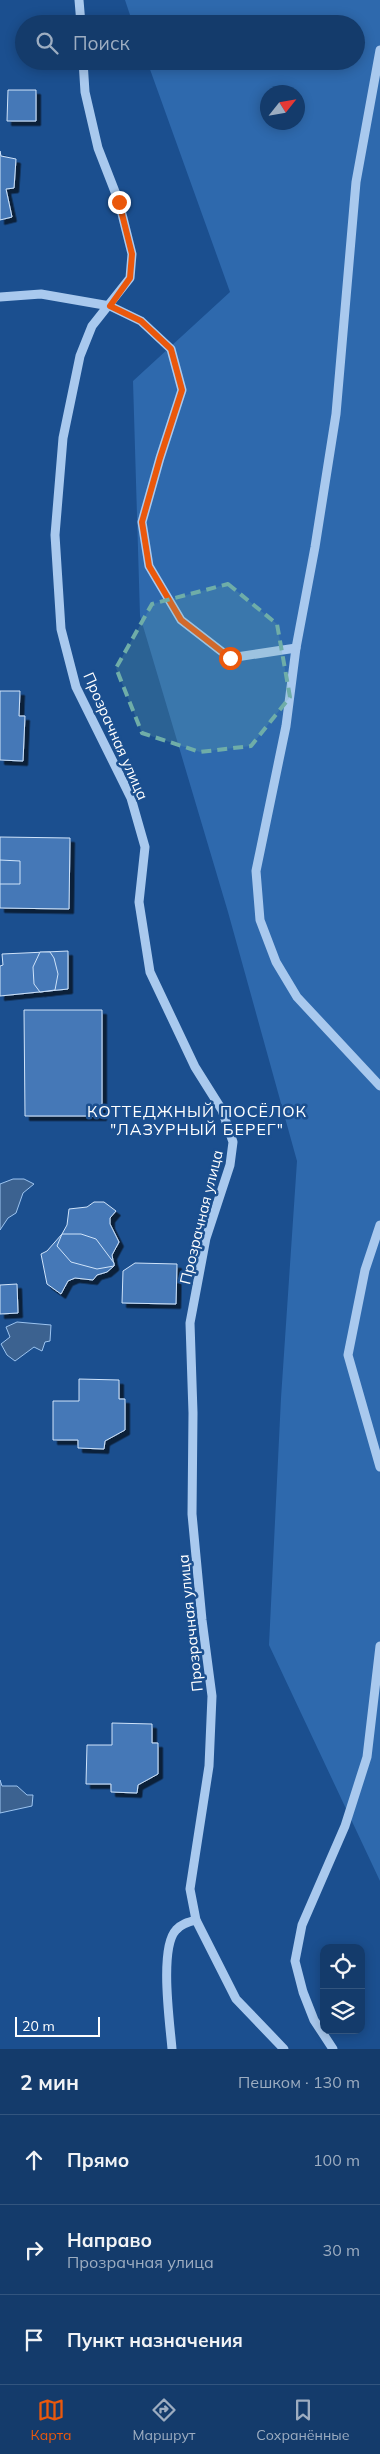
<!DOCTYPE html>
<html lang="ru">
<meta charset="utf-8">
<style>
body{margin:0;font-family:Mulish,sans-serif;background:#214673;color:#f1f3f6}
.controls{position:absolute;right:15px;bottom:15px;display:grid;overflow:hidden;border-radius:10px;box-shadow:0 2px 12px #0003}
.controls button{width:45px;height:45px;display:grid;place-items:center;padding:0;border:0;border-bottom:1px solid #33557e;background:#143b6b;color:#f1f3f6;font:25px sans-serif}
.compass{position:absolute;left:260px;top:85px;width:45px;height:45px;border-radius:50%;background:#143b6b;box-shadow:0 2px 12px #0003;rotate:59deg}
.scale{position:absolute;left:15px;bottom:12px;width:85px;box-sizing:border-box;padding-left:5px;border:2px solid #fff;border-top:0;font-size:14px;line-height:18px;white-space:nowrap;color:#fff;-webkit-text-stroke:4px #1b4f8f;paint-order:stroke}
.stop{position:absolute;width:15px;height:15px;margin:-11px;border:4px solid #ea580c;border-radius:50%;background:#fff}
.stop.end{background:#ea580c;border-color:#fff;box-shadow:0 1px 5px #0008}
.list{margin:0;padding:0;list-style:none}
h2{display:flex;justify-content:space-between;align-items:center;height:65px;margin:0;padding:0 20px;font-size:21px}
h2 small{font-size:16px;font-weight:400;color:#9dadc1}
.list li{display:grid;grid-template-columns:32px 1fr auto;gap:15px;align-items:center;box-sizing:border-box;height:90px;padding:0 20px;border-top:1px solid #33557e}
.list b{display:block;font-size:19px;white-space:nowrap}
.list p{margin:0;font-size:16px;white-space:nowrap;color:#9dadc1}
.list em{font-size:16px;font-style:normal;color:#9dadc1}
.icon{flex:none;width:28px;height:28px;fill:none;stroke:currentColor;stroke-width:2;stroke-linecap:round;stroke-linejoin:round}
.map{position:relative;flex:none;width:380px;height:2049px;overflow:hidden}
.search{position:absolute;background:#143b6b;box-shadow:0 2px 12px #0003;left:15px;right:15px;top:15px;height:55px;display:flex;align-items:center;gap:12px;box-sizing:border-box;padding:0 18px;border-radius:28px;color:#9dadc1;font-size:19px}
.sheet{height:335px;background:#143b6b}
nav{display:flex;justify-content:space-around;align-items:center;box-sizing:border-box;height:70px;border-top:1px solid #33557e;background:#143b6b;font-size:14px;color:#9dadc1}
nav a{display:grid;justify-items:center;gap:2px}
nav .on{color:#ea580c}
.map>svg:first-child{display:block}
.green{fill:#2e69ad;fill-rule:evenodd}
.water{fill:#3c6290;stroke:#9cc4f0}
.building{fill:#4478b7;stroke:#cfe3fa;filter:url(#shadow)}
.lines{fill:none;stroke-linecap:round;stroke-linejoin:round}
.minor{stroke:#a9c9ee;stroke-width:9}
.route{stroke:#ea580c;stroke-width:6}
.marked{fill:#6fada8;fill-opacity:0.2;stroke:#6fada8;stroke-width:4;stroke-dasharray:10 6;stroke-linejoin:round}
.labels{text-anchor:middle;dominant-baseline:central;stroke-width:5;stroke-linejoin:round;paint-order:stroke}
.street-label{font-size:15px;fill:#fff;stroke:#1b4f8f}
.neighbourhood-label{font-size:16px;letter-spacing:1px;fill:#fff;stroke:#1b4f8f}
</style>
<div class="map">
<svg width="380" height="2049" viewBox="0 0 380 2049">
<defs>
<filter id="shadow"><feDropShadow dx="4.5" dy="4.5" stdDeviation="0" flood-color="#0009"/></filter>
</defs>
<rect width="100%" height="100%" fill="#1b4f8f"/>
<path class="green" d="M125,0H380V1881L269,1645L281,1398L297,1161L228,912L140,616L133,381L230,292L147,61H356V24H133ZM268,92H298V122H268Z"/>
<g class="water">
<polygon points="13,1179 24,1179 34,1184 23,1193 16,1213 8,1218 0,1230 0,1184"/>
<polygon points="17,1322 51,1325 50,1341 45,1342 42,1351 34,1347 15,1361 7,1355 1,1344 10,1337 6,1327"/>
<polygon points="0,1780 2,1786 17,1786 27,1795 33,1795 32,1806 0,1813"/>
</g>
<g class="building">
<polygon points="8,90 36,90 36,121 7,121"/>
<polygon points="0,151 1,156 16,159 14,188 6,189 12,217 0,220"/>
<polygon points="0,691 20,691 19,716 25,716 23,761 0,760"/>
<polygon points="0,837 70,838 69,909 0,908"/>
<polygon points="0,860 20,861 20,884 0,884"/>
<polygon points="68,951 68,989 0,996 0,966 3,965 2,954"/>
<polygon points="40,952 50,952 54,958 58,974 55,990 40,992 34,984 33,967"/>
<polygon points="24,1010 102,1010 102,1116 25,1116"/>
<polygon points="94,1202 104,1202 116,1211 110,1218 110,1224 119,1242 112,1255 114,1266 107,1272 97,1275 93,1280 75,1278 68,1281 61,1294 47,1284 41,1254 47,1251 62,1234 67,1225 69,1209 87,1207"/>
<polygon points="62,1234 81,1234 96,1239 114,1263 114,1266 97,1269 71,1262 57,1246"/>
<polygon points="135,1263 177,1264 176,1304 122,1303 123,1271"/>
<polygon points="17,1284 18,1313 0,1314 0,1285"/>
<polygon points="79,1379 119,1380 119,1399 125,1399 125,1430 105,1441 104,1449 78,1448 78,1440 53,1440 53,1401 79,1401"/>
<polygon points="112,1723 152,1724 152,1743 158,1743 158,1774 138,1785 137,1793 111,1792 111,1784 86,1784 87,1745 112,1745"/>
</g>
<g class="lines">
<g class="minor">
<polyline points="79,0 81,24"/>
<polyline points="380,50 356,182 336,414 315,547 296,648 286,726 256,871 260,920 276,962 297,997 380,1086"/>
<polyline points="83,61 85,92 98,148 119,202 132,254 130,278 92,326 80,356 63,438 55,535 61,629 76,687 131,798 145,847 139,902 150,972 195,1067 222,1110 233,1142 230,1165 206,1238 190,1323 193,1413 192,1514 202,1620 212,1696 209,1766 190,1889 196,1920 236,1999 284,2049"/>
<polyline points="0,297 41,294 110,306 141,321 171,349 182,390 160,458 142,522 149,566 181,620 230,658 296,648"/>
<polyline points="380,1225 365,1270 348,1355 380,1467"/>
<path d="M172,2049C170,2024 159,1948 176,1930C181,1924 188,1922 196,1920"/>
<polyline points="333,2049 314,2020 303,1992 295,1961 302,1925 345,1826 367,1757 380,1646"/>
</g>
</g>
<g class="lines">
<polyline class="route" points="119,202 132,254 130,278 110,306 141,321 171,349 182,390 160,458 142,522 149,566 181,620 230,658"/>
</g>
<path class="marked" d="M228,584L277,624L290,697L251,746L200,752L142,733L116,668L152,604Z"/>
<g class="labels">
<g class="street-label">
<text transform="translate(116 736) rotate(66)">Прозрачная улица</text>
<text transform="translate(201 1217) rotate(-76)">Прозрачная улица</text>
<text transform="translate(190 1623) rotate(-96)">Прозрачная улица</text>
</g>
<g class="neighbourhood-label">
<text x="197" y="1111">КОТТЕДЖНЫЙ ПОСЁЛОК<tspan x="197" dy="18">"ЛАЗУРНЫЙ БЕРЕГ"</tspan></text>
</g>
</g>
</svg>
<div class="controls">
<button><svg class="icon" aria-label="locate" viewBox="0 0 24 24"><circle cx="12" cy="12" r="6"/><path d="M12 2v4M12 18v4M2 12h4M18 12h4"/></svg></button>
<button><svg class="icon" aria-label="layers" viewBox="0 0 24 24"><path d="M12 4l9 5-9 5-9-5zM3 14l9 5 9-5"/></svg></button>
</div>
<svg class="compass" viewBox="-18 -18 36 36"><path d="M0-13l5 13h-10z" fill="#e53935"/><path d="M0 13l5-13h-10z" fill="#9dadc1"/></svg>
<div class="scale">20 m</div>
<div class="stop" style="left:230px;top:658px"></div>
<div class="stop end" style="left:119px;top:202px"></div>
<div class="search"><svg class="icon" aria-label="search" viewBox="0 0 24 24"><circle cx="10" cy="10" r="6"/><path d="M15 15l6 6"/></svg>Поиск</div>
</div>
<section class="sheet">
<h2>2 мин<small>Пешком · 130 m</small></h2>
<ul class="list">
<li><svg class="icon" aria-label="ahead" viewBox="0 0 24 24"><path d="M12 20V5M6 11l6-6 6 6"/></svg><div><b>Прямо</b></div><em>100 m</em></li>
<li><svg class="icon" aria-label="right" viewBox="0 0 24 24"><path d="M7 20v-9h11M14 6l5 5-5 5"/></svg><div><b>Направо</b><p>Прозрачная улица</p></div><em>30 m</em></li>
<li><svg class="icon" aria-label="arrive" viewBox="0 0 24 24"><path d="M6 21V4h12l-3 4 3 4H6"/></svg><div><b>Пункт назначения</b></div></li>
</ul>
</section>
<nav>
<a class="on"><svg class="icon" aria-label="map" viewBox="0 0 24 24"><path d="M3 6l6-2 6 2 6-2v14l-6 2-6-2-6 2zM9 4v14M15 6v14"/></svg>Карта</a>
<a><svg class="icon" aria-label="directions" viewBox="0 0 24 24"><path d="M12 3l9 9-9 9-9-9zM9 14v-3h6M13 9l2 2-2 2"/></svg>Маршрут</a>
<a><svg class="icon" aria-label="saved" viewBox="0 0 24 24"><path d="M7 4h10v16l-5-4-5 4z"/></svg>Сохранённые</a>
</nav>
